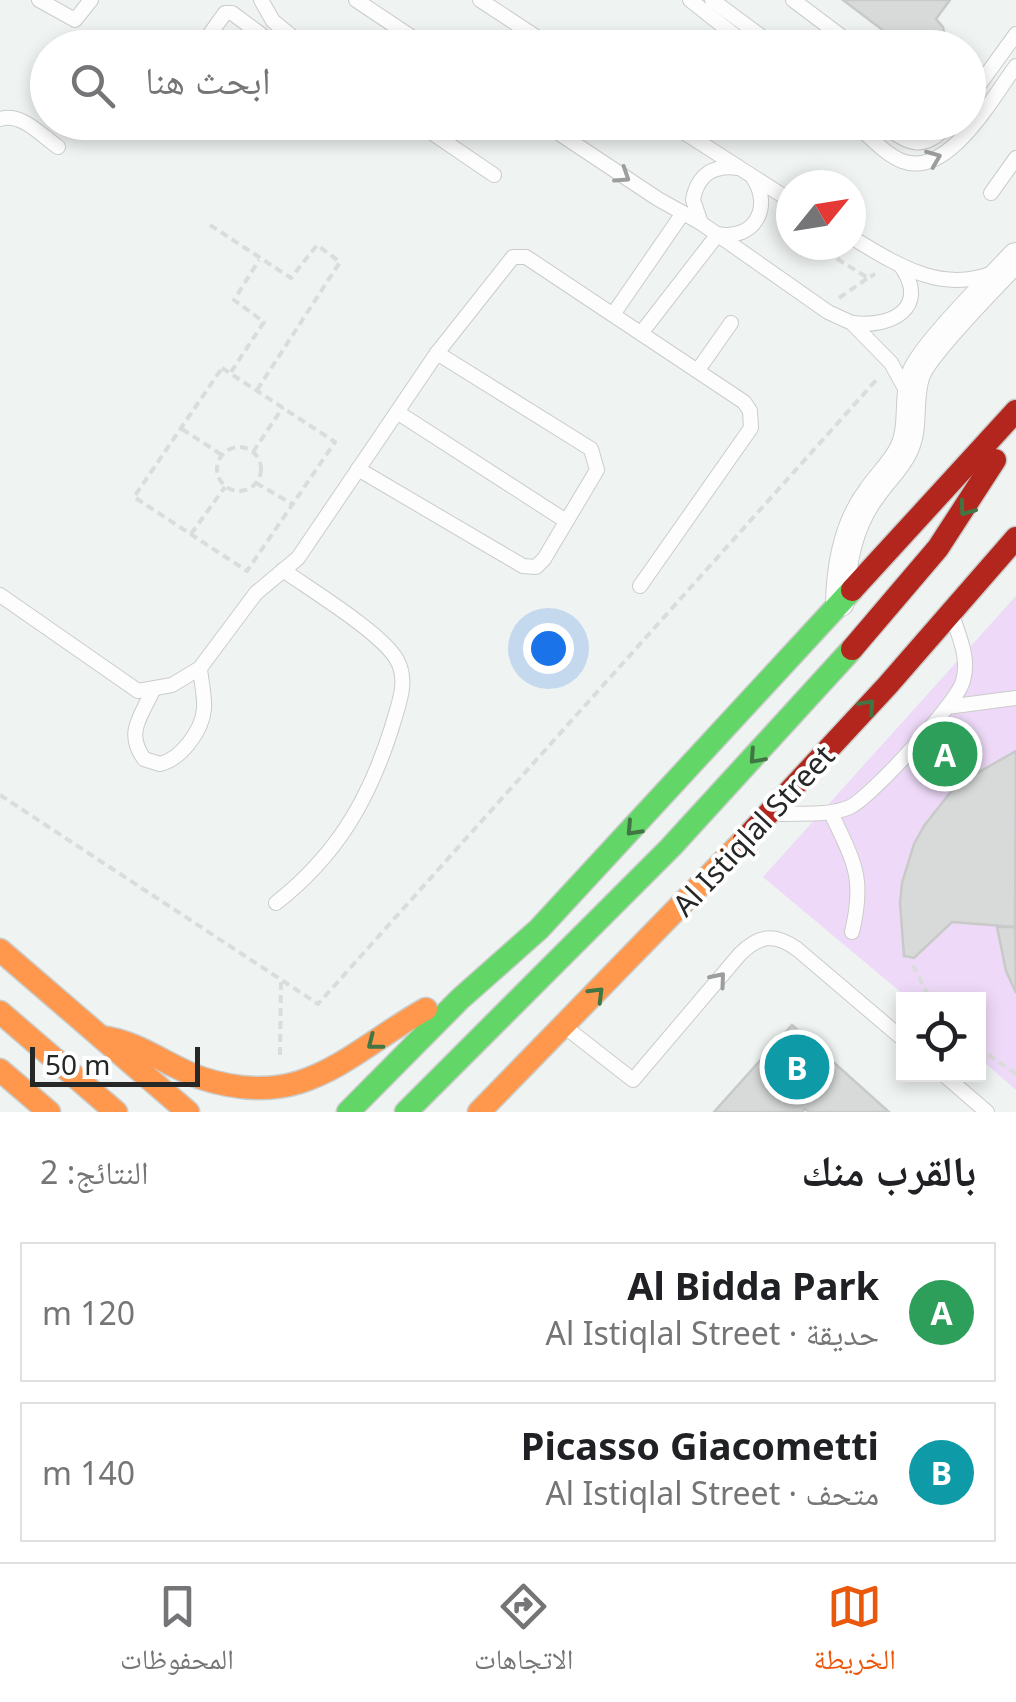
<!DOCTYPE html>
<html lang="ar">
<meta charset="utf-8">
<style>
body{margin:0;font-family:"Noto Sans","Noto Naskh Arabic",sans-serif;background:#f6f6f6;color:#202124;direction:rtl}
.controls{position:absolute;right:30px;bottom:30px;display:grid;overflow:hidden;border-radius:0px;box-shadow:0 5px 15px #0003}
.controls button{width:90px;height:90px;display:grid;place-items:center;padding:0;border:0;border-bottom:2px solid #e0e0e0;background:#fff;color:#202124;font:50px sans-serif}
.compass{position:absolute;left:776px;top:170px;width:90px;height:90px;border-radius:50%;background:#fff;box-shadow:0 5px 15px #0003;rotate:60deg}
.scale{position:absolute;left:30px;bottom:25px;width:170px;box-sizing:border-box;padding-left:10px;border:5px solid #262827;border-top:0;font-size:28px;line-height:35px;white-space:nowrap;color:#262827;-webkit-text-stroke:8px #fff;paint-order:stroke}
.you{position:absolute;left:548px;top:648px;width:35px;height:35px;margin:-25px;border:8px solid #fff;border-radius:50%;background:#1a73e8;box-shadow:0 0 0 15px #1a73e833}
.badge{display:grid;place-items:center;width:65px;height:65px;border-radius:50%;background:#ea580c;color:#fff;font-size:32px;font-weight:700}
.pin{position:absolute;translate:-50% -50%;border:5px solid #fff;box-shadow:0 2px 10px #0006}
.list{margin:0;padding:0;list-style:none}
h2{display:flex;justify-content:space-between;align-items:center;height:130px;margin:0;padding:0 40px;font-size:42px}
h2 small{font-size:32px;font-weight:400;color:#757577}
.list li{display:grid;grid-template-columns:65px 1fr auto;gap:30px;align-items:center;box-sizing:border-box;height:140px;margin:0 20px 20px;padding:0 20px;border:2px solid #e0e0e0;border-radius:0px}
.list b{display:block;font-size:38px;white-space:nowrap}
.list p{margin:0;font-size:32px;white-space:nowrap;color:#757577}
.list em{font-size:32px;font-style:normal;color:#757577}
.icon{flex:none;width:55px;height:55px;fill:none;stroke:currentColor;stroke-width:2;stroke-linecap:round;stroke-linejoin:round}
.map{position:relative;flex:none;width:1016px;height:1112px;overflow:hidden;direction:ltr}
.search{position:absolute;background:#fff;box-shadow:0 5px 15px #0003;left:30px;right:30px;top:30px;height:110px;display:flex;align-items:center;gap:25px;box-sizing:border-box;padding:0 35px;border-radius:55px;color:#757577;font-size:38px}
.sheet{height:450px;background:#fff}
nav{display:flex;justify-content:space-around;align-items:center;box-sizing:border-box;height:140px;border-top:2px solid #e0e0e0;background:#fff;font-size:28px;color:#757577}
nav a{display:grid;justify-items:center;gap:5px}
nav .on{color:#ea580c}
.map>svg:first-child{display:block}
.green{fill:#eedaf8}
.building{fill:#d7dad8;stroke:#c7cac9;stroke-width:2.5}
.lines{fill:none;stroke-linecap:round;stroke-linejoin:round}
.lane-casing{stroke:#caccca;stroke-width:16}
.street-casing{stroke:#caccca;stroke-width:30}
.fast-casing{stroke:#caccca;stroke-width:25}
.slow-casing{stroke:#caccca;stroke-width:25}
.jam-casing{stroke:#caccca;stroke-width:25}
.path{stroke:#dbdcdc;stroke-width:4;stroke-dasharray:8 5;stroke-linecap:butt}
.lane{stroke:#fdfdfd;stroke-width:14}
.street{stroke:#fdfdfd;stroke-width:28}
.fast{stroke:#63d668;stroke-width:22}
.slow{stroke:#ff974d;stroke-width:22}
.jam{stroke:#b3261e;stroke-width:22}
.oneway{stroke:#9c9d9d}
.oneway2{stroke:#417644}
.labels{text-anchor:middle;dominant-baseline:central;stroke-width:8;stroke-linejoin:round;paint-order:stroke}
.street-label{font-size:30px;fill:#262827;stroke:#fff}
</style>
<div class="map">
<svg width="1016" height="1112" viewBox="0 0 1016 1112">
<rect width="100%" height="100%" fill="#eff3f1"/>
<polygon class="green" points="1016,596 1016,1090 979,1058 978,999 909,999 763,877"/>
<g class="building">
<polygon points="843,0 950,0 936,19 943,27 947,48 884,48 884,31"/>
<polygon points="1016,751 1015,927 952,922 914,958 904,956 900,903 902,883 914,844 924,826 949,794 965,780"/>
<polygon points="997,927 1015,927 1016,993 1006,971"/>
<polygon points="792,1025 889,1112 809,1112 805,1109 802,1112 714,1112"/>
</g>
<g class="lines">
<defs>
<g id="lane">
<polyline points="39,0 75,20 91,0"/>
<polyline points="261,0 273,21 306,48"/>
<polyline points="356,0 428,48"/>
<polyline points="480,0 553,48"/>
<polyline points="690,0 751,48"/>
<polyline points="712,0 777,48"/>
<polyline points="793,0 857,48"/>
<polyline points="200,48 225,13 232,13 263,36"/>
<polyline points="968,100 1016,34"/>
<path d="M0,119C21,112 41,135 58,147"/>
<polyline points="416,122 494,175"/>
<polyline points="542,122 658,199 701,223 828,312 852,323 891,363 907,392"/>
<polyline points="668,122 791,201"/>
<path d="M852,122C868,134 884,154 902,161C948,179 992,98 1016,66"/>
<path d="M879,122C909,144 922,154 951,122"/>
<polyline points="991,193 1016,158"/>
<path d="M701,223L693,200C697,176 713,164 738,168"/>
<path d="M851,237C896,264 940,294 993,273"/>
<polyline points="614,313 683,213"/>
<path d="M853,323C891,328 930,308 901,266"/>
<path d="M642,332L718,234C754,241 773,207 753,178"/>
<polyline points="698,370 731,323"/>
<polyline points="397,412 566,521"/>
<polyline points="358,469 523,566 536,567 544,559 597,470 591,449 437,353"/>
<polyline points="0,595 138,691 172,685 200,668 256,593 298,558 437,353 513,257 526,257 744,402 750,411 751,428 640,586"/>
<path d="M153,690C141,717 125,732 144,759L160,764C181,759 202,731 204,709C205,696 201,681 200,668"/>
<polyline points="947,707 1016,698"/>
<path d="M831,813C854,862 865,877 852,932"/>
<path d="M781,814C803,813 829,816 850,807C871,797 957,703 963,681C969,660 961,641 954,621"/>
<path d="M276,903C337,855 369,800 392,727C398,705 409,682 397,660C382,633 311,590 283,570"/>
<path d="M569,1030L633,1080L740,954C759,935 775,933 797,949L904,1040"/>
<polyline points="943,1074 987,1112"/>
</g>
<path id="street" d="M840,602C841,564 849,523 872,493C882,478 896,466 904,449C915,426 907,398 916,374C925,349 994,281 1016,257"/>
<g id="fast">
<polyline points="348,1112 460,999 539,929 852,590"/>
<polyline points="406,1112 671,847 852,649"/>
</g>
<g id="slow">
<polyline points="0,950 188,1112"/>
<polyline points="0,1012 116,1112"/>
<path d="M101,1037C140,1042 165,1065 201,1078C304,1112 346,1054 426,1009"/>
<polyline points="0,1070 49,1112"/>
<polyline points="479,1112 744,840"/>
</g>
<g id="jam">
<polyline points="852,590 1016,411"/>
<polyline points="852,649 938,548 995,460"/>
<polyline points="744,840 887,686 1016,538"/>
</g>
</defs>
<use href="#lane" class="lane-casing"/>
<use href="#street" class="street-casing"/>
<use href="#fast" class="fast-casing"/>
<use href="#slow" class="slow-casing"/>
<use href="#jam" class="jam-casing"/>
<g class="path">
<polyline points="210,225 291,278 317,245 340,262 257,390"/>
<polyline points="815,245 868,278 875,274"/>
<polyline points="839,298 868,278"/>
<polygon points="222,368 335,442 247,571 134,497"/>
<polyline points="231,372 264,322 234,300 259,260"/>
<polyline points="182,429 222,455"/>
<circle cx="239" cy="469" r="22"/>
<polyline points="253,452 283,407"/>
<polyline points="256,483 294,505"/>
<polyline points="191,534 225,487"/>
<polyline points="0,795 318,1004 878,378"/>
<polyline points="913,965 930,999"/>
<polyline points="978,1047 1016,1074"/>
<polyline points="280,1055 281,980"/>
</g>
<use href="#lane" class="lane"/>
<use href="#street" class="street"/>
<use href="#fast" class="fast"/>
<use href="#slow" class="slow"/>
<use href="#jam" class="jam"/>
</g>
<defs><path id="oneway-chevron" d="M-2-3.5L2.5 0L-2 3.5" fill="none" stroke-width="1.6" stroke-linecap="round" stroke-linejoin="round" transform="scale(2.5)"/></defs>
<g class="oneway">
<use href="#oneway-chevron" transform="translate(934 158) rotate(-22)"/>
<use href="#oneway-chevron" transform="translate(623 176) rotate(33)"/>
<use href="#oneway-chevron" transform="translate(719 979) rotate(-50)"/>
</g>
<g class="oneway2">
<use href="#oneway-chevron" transform="translate(966 509) rotate(126)"/>
<use href="#oneway-chevron" transform="translate(868 706) rotate(-48)"/>
<use href="#oneway-chevron" transform="translate(756 757) rotate(132)"/>
<use href="#oneway-chevron" transform="translate(633 829) rotate(133)"/>
<use href="#oneway-chevron" transform="translate(597 994) rotate(-45)"/>
<use href="#oneway-chevron" transform="translate(374 1043) rotate(142)"/>
</g>
<g class="labels">
<g class="street-label">
<text transform="translate(753 830) rotate(-47)">Al Istiqlal Street</text>
</g>
</g>
</svg>
<div class="controls">
<button><svg class="icon" aria-label="locate" viewBox="0 0 24 24"><circle cx="12" cy="12" r="6"/><path d="M12 2v4M12 18v4M2 12h4M18 12h4"/></svg></button>
</div>
<svg class="compass" viewBox="-18 -18 36 36"><path d="M0-13l5 13h-10z" fill="#e53935"/><path d="M0 13l5-13h-10z" fill="#757577"/></svg>
<div class="scale">50 m</div>
<div class="you"></div>
<div class="pin badge" style="left:945px;top:754px;background:#2e9e5b">A</div>
<div class="pin badge" style="left:797px;top:1067px;background:#0f9aa8">B</div>
<div class="search"><svg class="icon" aria-label="search" viewBox="0 0 24 24"><circle cx="10" cy="10" r="6"/><path d="M15 15l6 6"/></svg>ابحث هنا</div>
</div>
<section class="sheet">
<h2>بالقرب منك<small>النتائج: 2</small></h2>
<ul class="list">
<li><span class="badge" style="background:#2e9e5b">A</span><div><b>Al Bidda Park</b><p>حديقة · Al Istiqlal Street</p></div><em>120 m</em></li>
<li><span class="badge" style="background:#0f9aa8">B</span><div><b>Picasso Giacometti</b><p>متحف · Al Istiqlal Street</p></div><em>140 m</em></li>
</ul>
</section>
<nav>
<a class="on"><svg class="icon" aria-label="map" viewBox="0 0 24 24"><path d="M3 6l6-2 6 2 6-2v14l-6 2-6-2-6 2zM9 4v14M15 6v14"/></svg>الخريطة</a>
<a><svg class="icon" aria-label="directions" viewBox="0 0 24 24"><path d="M12 3l9 9-9 9-9-9zM9 14v-3h6M13 9l2 2-2 2"/></svg>الاتجاهات</a>
<a><svg class="icon" aria-label="saved" viewBox="0 0 24 24"><path d="M7 4h10v16l-5-4-5 4z"/></svg>المحفوظات</a>
</nav>
